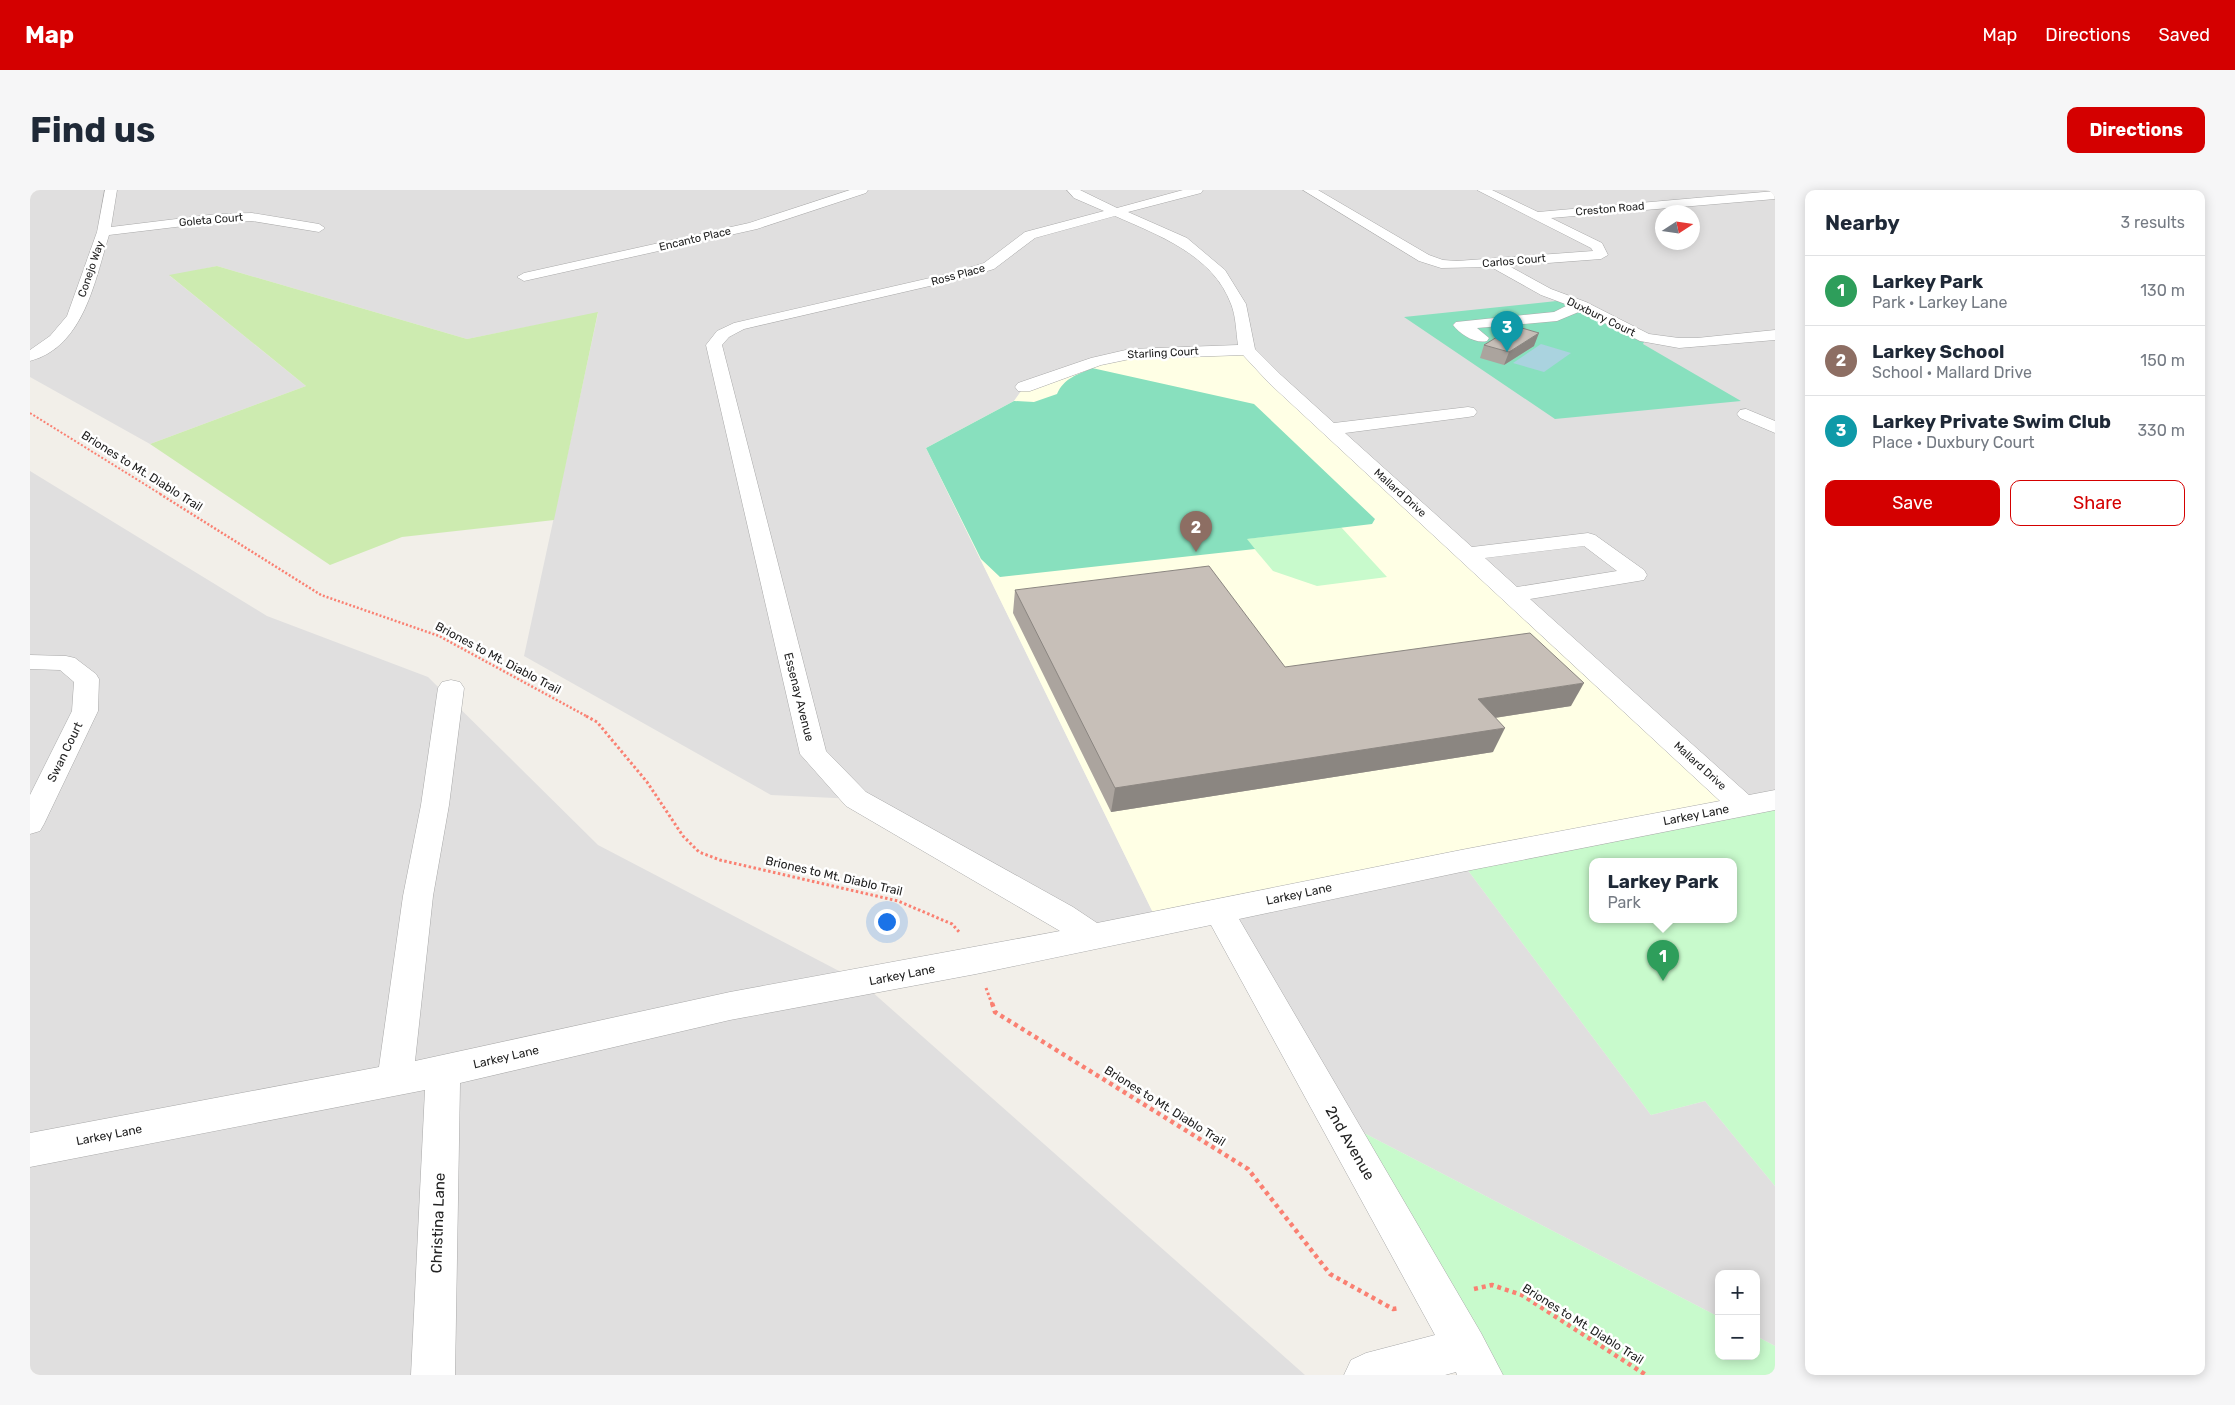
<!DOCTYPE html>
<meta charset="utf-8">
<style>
body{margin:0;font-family:Rubik,sans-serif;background:#f6f6f7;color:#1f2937}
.controls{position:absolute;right:15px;bottom:15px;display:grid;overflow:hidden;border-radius:10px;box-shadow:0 2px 12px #0003}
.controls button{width:45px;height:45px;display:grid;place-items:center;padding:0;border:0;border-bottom:1px solid #e0e1e3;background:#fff;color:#1f2937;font:25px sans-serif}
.compass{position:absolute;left:1625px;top:15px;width:45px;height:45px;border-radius:50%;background:#fff;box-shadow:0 2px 12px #0003;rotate:78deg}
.you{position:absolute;left:856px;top:731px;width:18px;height:18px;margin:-12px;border:4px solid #fff;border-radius:50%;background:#1a73e8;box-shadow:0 0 0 8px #1a73e833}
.badge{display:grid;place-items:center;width:32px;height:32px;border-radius:50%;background:#d40000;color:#fff;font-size:16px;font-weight:700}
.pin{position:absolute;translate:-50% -41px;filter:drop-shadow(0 1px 2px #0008)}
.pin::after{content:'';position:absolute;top:26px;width:18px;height:15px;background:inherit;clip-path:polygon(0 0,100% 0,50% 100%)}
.popup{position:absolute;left:1559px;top:668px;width:148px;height:65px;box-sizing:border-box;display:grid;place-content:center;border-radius:10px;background:#fff;filter:drop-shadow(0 1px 4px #0005);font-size:16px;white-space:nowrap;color:#747a83}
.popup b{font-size:19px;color:#1f2937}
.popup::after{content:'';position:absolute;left:50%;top:100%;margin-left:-10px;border:10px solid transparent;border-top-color:#fff}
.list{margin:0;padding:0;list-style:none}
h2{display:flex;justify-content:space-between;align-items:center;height:65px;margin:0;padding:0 20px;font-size:21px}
h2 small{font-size:16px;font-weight:400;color:#747a83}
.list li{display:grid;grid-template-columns:32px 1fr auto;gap:15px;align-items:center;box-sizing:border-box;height:70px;padding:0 20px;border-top:1px solid #e0e1e3}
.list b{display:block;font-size:19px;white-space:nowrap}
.list p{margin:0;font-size:16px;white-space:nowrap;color:#747a83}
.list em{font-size:16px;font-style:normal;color:#747a83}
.actions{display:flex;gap:10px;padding:15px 20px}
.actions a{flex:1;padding:11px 0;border:1px solid #d40000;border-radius:10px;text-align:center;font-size:18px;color:#d40000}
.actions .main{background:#d40000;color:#fff}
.map{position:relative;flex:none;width:1745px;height:1185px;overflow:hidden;border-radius:10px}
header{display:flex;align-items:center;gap:30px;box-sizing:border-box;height:70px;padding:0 25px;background:#d40000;color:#fff}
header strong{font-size:24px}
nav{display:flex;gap:28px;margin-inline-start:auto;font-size:18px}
.intro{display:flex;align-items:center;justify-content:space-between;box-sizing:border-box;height:120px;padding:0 30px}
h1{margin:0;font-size:35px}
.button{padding:12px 22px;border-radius:10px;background:#d40000;color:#fff;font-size:18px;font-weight:700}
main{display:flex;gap:30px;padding:0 30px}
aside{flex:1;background:#fff;border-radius:10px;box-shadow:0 2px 12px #0003}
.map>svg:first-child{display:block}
.residential{fill:#e0dfdf;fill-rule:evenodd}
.education{fill:#ffffe5}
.grass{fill:#cdebb0}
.park{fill:#c8facc;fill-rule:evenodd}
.pitch{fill:#88e0be}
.water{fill:#aad3df}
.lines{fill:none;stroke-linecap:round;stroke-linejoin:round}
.minor-casing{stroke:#a9a9a9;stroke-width:1}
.path-far3{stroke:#fa8072;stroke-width:2;stroke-dasharray:2 2;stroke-linecap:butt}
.path-far2{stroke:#fa8072;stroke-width:2.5;stroke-dasharray:2 2;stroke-linecap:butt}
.path-far1{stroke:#fa8072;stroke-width:3;stroke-dasharray:2.5 2.5;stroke-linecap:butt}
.path{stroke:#fa8072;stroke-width:4.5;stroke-dasharray:4 4;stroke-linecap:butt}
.minor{fill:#fff;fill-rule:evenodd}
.wall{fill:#aba49e}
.shaded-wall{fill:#8b8681}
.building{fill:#c7bfb8;stroke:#8b8681}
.labels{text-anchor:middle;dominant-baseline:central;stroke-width:5;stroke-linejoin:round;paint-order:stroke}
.far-street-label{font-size:11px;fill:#222;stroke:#fff}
.street-label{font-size:12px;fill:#222;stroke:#fff}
.near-street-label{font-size:15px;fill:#222;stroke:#fff}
</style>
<header>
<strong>Map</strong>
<nav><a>Map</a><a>Directions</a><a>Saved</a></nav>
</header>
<div class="intro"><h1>Find us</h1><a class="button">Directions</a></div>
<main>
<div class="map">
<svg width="1745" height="1185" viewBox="0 0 1745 1185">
<rect width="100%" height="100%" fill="#f2efe9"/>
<g class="residential">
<path d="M0,0H1745V610L1713,616L994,197L984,211L896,258L1128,733L1062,746L826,609L741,605L494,466L568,123L437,149L187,76L140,86L276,196L120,254L0,187ZM1632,22H1662V52H1632Z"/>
<polygon points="0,281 237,426 398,487 568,655 832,793 1275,1185 0,1185"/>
<polygon points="1431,671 1621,925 1675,911 1745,996 1745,1156 1726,1146 1726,1084 1689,1084 1689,1127 1305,928 1188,720"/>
</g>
<polygon class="education" points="1217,160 1713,616 1128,733 896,258 984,211 994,197 1067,171"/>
<polygon class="grass" points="187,76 437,149 568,122 524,330 372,347 300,375 120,254 276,196 139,85"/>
<g class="park">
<polygon points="1311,337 1357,387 1287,396 1243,381 1216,349"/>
<path d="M1745,610V996L1675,911L1621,925L1431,671ZM1563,672H1703V730H1563Z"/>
<polygon points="1305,928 1689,1127 1689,1166 1726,1166 1726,1146 1745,1156 1745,1185 1451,1185"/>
</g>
<g class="pitch">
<polygon points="1536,110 1616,148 1613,154 1711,211 1525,229 1374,127"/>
<path d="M1062,178L1224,214L1345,329L1342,334L1217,349L1225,359L970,387L951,369L896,258L984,211L1004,212L1027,204C1034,188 1047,185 1062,178Z"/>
</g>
<polygon class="water" points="1511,154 1541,163 1514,182 1483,173"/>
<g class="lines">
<defs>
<g id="minor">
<path d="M75,0H87L81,37L187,24L222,23L289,34L295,38L289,42L222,31L187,32L79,45C65,90 54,157 0,171V160L20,146L37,126L67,42Z"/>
<polygon points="820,0 838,0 836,3 727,39 494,91 487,87 494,83 719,33"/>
<path d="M1037,0H1050L1087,18L1153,0H1173L1171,3L1098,22L1157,48L1195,80L1216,114L1225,159L1251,185L1304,233L1438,217L1444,218L1447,222L1444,226L1438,227L1315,243L1442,357L1558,343L1565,345L1614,380L1617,385L1614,390L1500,409L1719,605L1745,600V620L1431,682L1209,729L1451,1143L1473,1185H1427L1426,1182L1415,1185H1314L1321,1170L1336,1163L1405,1145L1181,735L946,784L700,830L430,893L425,1185H381L395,900L0,977V943L349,877L373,706L391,615L408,498L412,492L421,490L430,492L434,498L419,615L403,706L385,871L700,802L1030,741L816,616L770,564L676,155L687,141L704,133L926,82L954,73L995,42L1074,21L1044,8ZM1085,26C1128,45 1183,65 1201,114C1206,126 1206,142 1208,155L1100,159L1061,168L988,193L985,197L988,201H1000L1071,175L1100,169L1213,165L1239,193L1690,611L1431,660L1067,733L1043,717L836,602L796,561L692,155L699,147L714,139L930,89L964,79L1005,48ZM1554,356L1587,381L1487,397L1455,368Z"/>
<path d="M1273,0H1288L1399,65L1413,70L1427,71L1563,61L1561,58L1447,0H1462L1508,22L1745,1V9L1521,28L1572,53L1578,65L1571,69L1479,76L1521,99L1556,112L1619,144L1649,148H1667L1745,140V150L1649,158L1610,151L1551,121L1527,131L1447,138L1459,148L1457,151C1445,154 1430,144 1423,135L1426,132L1524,122L1538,115L1511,105L1461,77L1411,78L1389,71Z"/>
<polygon points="1716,219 1745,231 1745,243 1710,228 1707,224 1710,220"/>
<polygon points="0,465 36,466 45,468 66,484 69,489 68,521 14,634 10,641 0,644 0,605 42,521 44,492 30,480 0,479"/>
</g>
</defs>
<use href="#minor" class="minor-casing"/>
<polyline class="path-far3" points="0,223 132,305"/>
<polyline class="path-far2" points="130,304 291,405 409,446 558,527"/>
<g class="path-far1">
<polyline points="556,526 567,532 617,592 653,646 669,662 690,670 868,711 922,734 930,743"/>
<polyline points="956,798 962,814"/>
</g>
<g class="path">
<polyline points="962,813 965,822 1218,979 1300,1084 1363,1119 1370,1118"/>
<polyline points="1444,1099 1462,1095 1492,1105 1616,1185"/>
</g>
<use href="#minor" class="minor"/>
</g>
<g class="wall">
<polygon points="1454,155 1504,156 1474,175 1450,168"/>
<polygon points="985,400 1255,477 1541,516 1465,528 1463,562 1081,622 983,423"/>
</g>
<g class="shaded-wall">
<polygon points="1509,143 1504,156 1474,175 1479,162"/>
<polygon points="1554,493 1541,516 1437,532 1448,509"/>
<polygon points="1475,538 1463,562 1081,622 1085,598"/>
</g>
<g class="building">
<polygon points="1485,136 1509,143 1479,162 1454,155"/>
<polygon points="1179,376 1255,477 1500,443 1554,493 1448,509 1475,538 1085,598 985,400"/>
</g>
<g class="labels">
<g class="far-street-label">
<text transform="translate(1580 19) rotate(-5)">Creston Road</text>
<text transform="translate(181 30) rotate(-5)">Goleta Court</text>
<text transform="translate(665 49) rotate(-13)">Encanto Place</text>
<text transform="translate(1484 71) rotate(-5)">Carlos Court</text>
<text transform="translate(61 79) rotate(-71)">Conejo Way</text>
<text transform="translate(928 85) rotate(-15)">Ross Place</text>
<text transform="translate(1571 127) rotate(26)">Duxbury Court</text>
<text transform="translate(1133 163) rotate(-3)">Starling Court</text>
<text transform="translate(1370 303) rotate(42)">Mallard Drive</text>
<text transform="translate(1670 576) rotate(42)">Mallard Drive</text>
</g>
<g class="street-label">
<text transform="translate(112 281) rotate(32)">Briones to Mt. Diablo Trail</text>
<text transform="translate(468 468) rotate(28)">Briones to Mt. Diablo Trail</text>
<text transform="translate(769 507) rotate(76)">Essenay Avenue</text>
<text transform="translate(35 562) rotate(-64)">Swan Court</text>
<text transform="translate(1666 625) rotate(-11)">Larkey Lane</text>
<text transform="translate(804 686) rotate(13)">Briones to Mt. Diablo Trail</text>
<text transform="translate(1269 704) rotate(-12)">Larkey Lane</text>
<text transform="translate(872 785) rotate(-11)">Larkey Lane</text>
<text transform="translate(476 867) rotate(-13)">Larkey Lane</text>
<text transform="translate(1135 916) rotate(32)">Briones to Mt. Diablo Trail</text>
<text transform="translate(79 945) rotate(-11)">Larkey Lane</text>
<text transform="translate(1553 1134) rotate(32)">Briones to Mt. Diablo Trail</text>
</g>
<g class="near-street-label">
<text transform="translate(1320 953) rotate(60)">2nd Avenue</text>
<text transform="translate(408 1033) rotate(-88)">Christina Lane</text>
</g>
</g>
</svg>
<div class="controls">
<button>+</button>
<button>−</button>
</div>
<svg class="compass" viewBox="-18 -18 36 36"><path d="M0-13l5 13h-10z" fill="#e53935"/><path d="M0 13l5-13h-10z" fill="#747a83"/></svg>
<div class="you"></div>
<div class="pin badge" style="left:1633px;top:791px;background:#2e9e5b">1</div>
<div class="popup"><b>Larkey Park</b>Park</div>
<div class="pin badge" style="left:1166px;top:362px;background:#8d6e63">2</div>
<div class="pin badge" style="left:1477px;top:162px;background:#0f9aa8">3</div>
</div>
<aside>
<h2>Nearby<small>3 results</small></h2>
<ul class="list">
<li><span class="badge" style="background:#2e9e5b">1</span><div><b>Larkey Park</b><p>Park · Larkey Lane</p></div><em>130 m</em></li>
<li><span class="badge" style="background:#8d6e63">2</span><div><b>Larkey School</b><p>School · Mallard Drive</p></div><em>150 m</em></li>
<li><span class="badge" style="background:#0f9aa8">3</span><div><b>Larkey Private Swim Club</b><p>Place · Duxbury Court</p></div><em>330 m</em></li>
</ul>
<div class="actions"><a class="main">Save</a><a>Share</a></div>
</aside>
</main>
